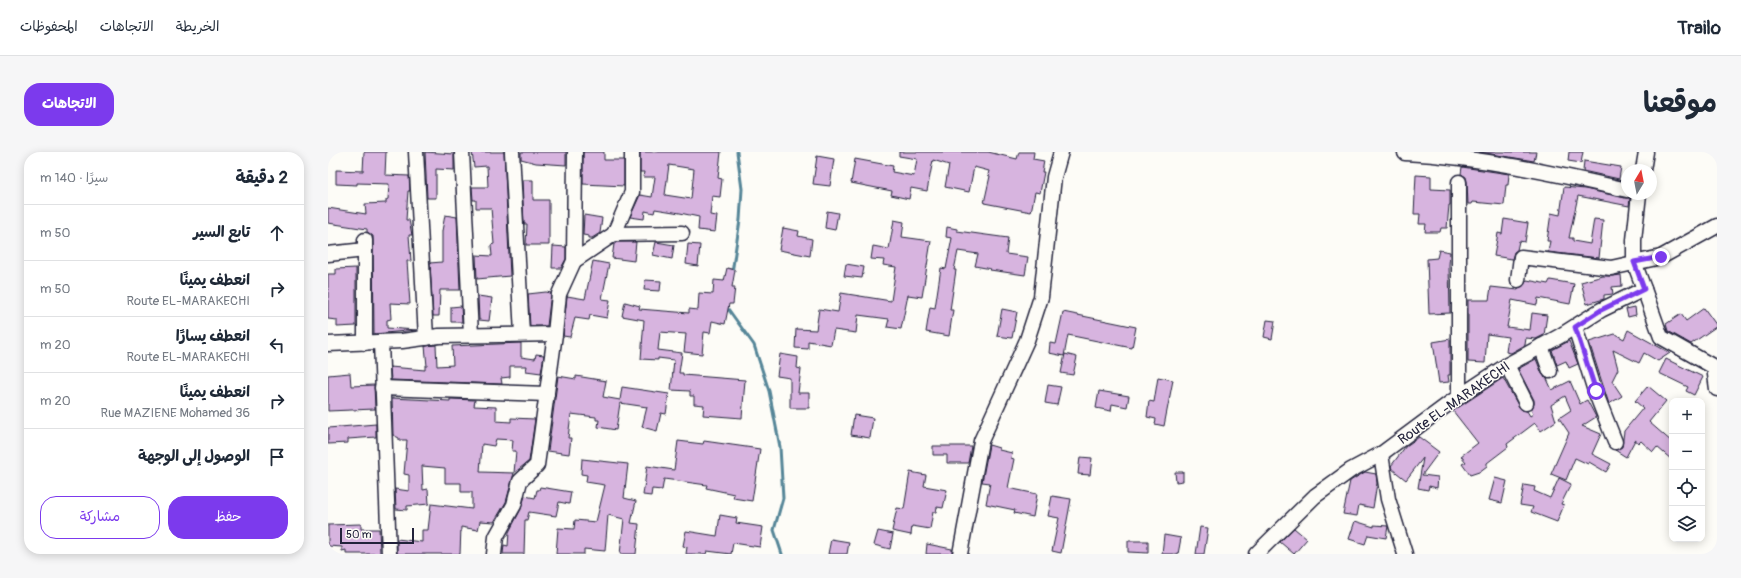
<!DOCTYPE html>
<html lang="ar">
<meta charset="utf-8">
<style>
body{margin:0;font-family:Pangolin,"Playpen Sans Arabic",sans-serif;background:#f6f6f7;color:#1f2937;direction:rtl}
.controls{position:absolute;right:12px;bottom:12px;display:grid;overflow:hidden;border-radius:8px;box-shadow:0 2px 10px #0003}
.controls button{width:36px;height:36px;display:grid;place-items:center;padding:0;border:0;border-bottom:1px solid #e0e1e3;background:#fff;color:#1f2937;font:20px sans-serif}
.compass{position:absolute;left:1293px;top:12px;width:36px;height:36px;border-radius:50%;background:#fff;box-shadow:0 2px 10px #0003;rotate:10deg}
.scale{position:absolute;left:12px;bottom:10px;width:74px;box-sizing:border-box;padding-left:4px;border:2px solid #22223b;border-top:0;font-size:11px;line-height:14px;white-space:nowrap;color:#22223b;-webkit-text-stroke:3px #fdfcf7;paint-order:stroke}
.stop{position:absolute;width:12px;height:12px;margin:-9px;border:3px solid #7c3aed;border-radius:50%;background:#fff}
.stop.end{background:#7c3aed;border-color:#fff;box-shadow:0 1px 4px #0008}
.list{margin:0;padding:0;list-style:none}
h2{display:flex;justify-content:space-between;align-items:center;height:52px;margin:0;padding:0 16px;font-size:17px}
h2 small{font-size:13px;font-weight:400;color:#747a83}
.list li{display:grid;grid-template-columns:26px 1fr auto;gap:12px;align-items:center;box-sizing:border-box;height:56px;padding:0 16px;border-top:1px solid #e0e1e3}
.list b{display:block;font-size:15px;white-space:nowrap}
.list p{margin:0;font-size:13px;white-space:nowrap;color:#747a83}
.list em{font-size:13px;font-style:normal;color:#747a83}
.actions{display:flex;gap:8px;padding:12px 16px}
.actions a{flex:1;padding:9px 0;border:1px solid #7c3aed;border-radius:16px;text-align:center;font-size:14px;color:#7c3aed}
.actions .main{background:#7c3aed;color:#fff}
.icon{flex:none;width:22px;height:22px;fill:none;stroke:currentColor;stroke-width:2;stroke-linecap:round;stroke-linejoin:round}
.map{position:relative;flex:none;width:1389px;height:402px;overflow:hidden;direction:ltr;border-radius:16px}
header{display:flex;align-items:center;gap:24px;box-sizing:border-box;height:56px;padding:0 20px;background:#fff;border-bottom:1px solid #e0e1e3}
header strong{font-size:19px}
nav{display:flex;gap:22px;margin-inline-start:auto;font-size:14px}
.intro{display:flex;align-items:center;justify-content:space-between;box-sizing:border-box;height:96px;padding:0 24px}
h1{margin:0;font-size:28px}
.button{padding:10px 18px;border-radius:16px;background:#7c3aed;color:#fff;font-size:14px;font-weight:700}
main{display:flex;gap:24px;padding:0 24px}
aside{flex:1;background:#fff;border-radius:16px;box-shadow:0 2px 10px #0003}
.map>svg:first-child{display:block}
.lines{fill:none;stroke-linecap:round;stroke-linejoin:round}
.stream{stroke:#568698;stroke-width:3}
.building{fill:#d7b4df;stroke:#22223b;fill-rule:evenodd}
.minor-casing{stroke:#22223b;stroke-width:17}
.minor{stroke:#fdfcf7;stroke-width:14}
.route{stroke:#7c3aed;stroke-width:5}
.labels{text-anchor:middle;dominant-baseline:central;stroke-width:3;stroke-linejoin:round;paint-order:stroke}
.street-label{font-size:14px;fill:#22223b;stroke:#fdfcf7}
</style>
<header>
<strong>Trailo</strong>
<nav><a>الخريطة</a><a>الاتجاهات</a><a>المحفوظات</a></nav>
</header>
<div class="intro"><h1>موقعنا</h1><a class="button">الاتجاهات</a></div>
<main>
<div class="map">
<svg width="1389" height="402" viewBox="0 0 1389 402">
<rect width="100%" height="100%" fill="#fdfcf7"/>
<filter id="ink" filterUnits="userSpaceOnUse"><feTurbulence type="fractalNoise" baseFrequency=".025" numOctaves="2"/><feDisplacementMap in="SourceGraphic" scale="8" xChannelSelector="R" yChannelSelector="G"/><feConvolveMatrix kernelMatrix="1 2 1 2 8 2 1 2 1" color-interpolation-filters="sRGB"/></filter>
<g filter="url(#ink)">
<g class="lines">
<g class="stream">
<polyline points="404,121 412,68 414,37 409,0"/>
<polyline points="398,154 426,193 441,239 452,295 455,346 446,378 454,402"/>
</g>
</g>
<g class="building">
<polygon points="36,0 58,0 57,23 81,24 82,39 80,39 78,68 81,68 84,83 81,83 83,109 79,109 82,152 62,151 63,167 59,168 59,176 89,178 46,182 45,84 39,80 39,77 0,71 0,56 38,62 37,52 58,51 58,48 60,47 61,32 29,31 29,33 8,32 8,18 35,19"/>
<polygon points="97,0 126,2 126,18 108,17 108,46 99,46"/>
<polygon points="144,0 176,0 182,124 149,127 148,103 164,104 163,93 166,92 163,56 148,56 148,48 145,48 144,35 160,35 159,14 146,15"/>
<polygon points="193,0 238,0 238,13 208,11 193,7"/>
<polygon points="255,0 276,0 276,8 296,8 296,34 255,32"/>
<path d="M312,0H393L390,26L394,27L392,45L384,44L382,63L389,64L387,80L370,78L371,65L352,61L327,57L326,61L317,59L316,67L302,65L312,43L324,45L327,25H315L316,20H312ZM341,13L366,17L363,47L337,43Z"/>
<polygon points="571,0 660,0 689,7 691,0 706,0 705,7 716,9 714,20 716,20 712,41 707,40 703,60 656,51 662,24 660,23 661,19 646,15 641,40 617,35 621,13 605,8 599,39 583,36 581,47 563,43 564,39 523,31 527,7 565,14 564,20 586,24 589,7 571,4"/>
<polygon points="1151,0 1208,0 1206,9"/>
<polygon points="1241,0 1255,0 1253,11 1240,9"/>
<polygon points="489,4 506,7 502,34 485,32"/>
<polygon points="1256,9 1293,15 1291,27 1255,19"/>
<polygon points="1134,15 1181,22 1180,33 1178,33 1176,53 1145,50 1144,52 1140,52 1139,30 1138,25 1133,22"/>
<polygon points="1088,23 1103,24 1103,37 1122,38 1122,53 1121,53 1119,76 1113,76 1112,80 1097,80 1098,72 1091,72 1092,62 1086,62"/>
<polygon points="194,28 205,28 205,48 221,48 221,93 198,93 199,72 196,72"/>
<polygon points="1236,35 1257,37 1297,46 1302,46 1301,54 1250,44 1241,86 1245,86 1245,89 1262,92 1266,67 1275,68 1271,106 1220,100 1222,89 1219,89 1223,61 1232,63"/>
<polygon points="499,59 510,61 507,78 497,76"/>
<polygon points="117,63 129,65 132,138 112,138 111,164 105,164 102,111 114,110 114,79"/>
<polygon points="256,63 274,66 272,81 264,86 261,86 261,84 255,83"/>
<polygon points="1176,67 1200,71 1197,90 1191,89 1189,98 1186,100 1184,107 1166,104 1170,81 1174,82"/>
<polygon points="566,68 576,70 574,85 603,89 594,145 580,143 573,177 559,175 561,167 530,163 528,181 506,178 503,193 480,189 480,197 467,196 468,177 488,178 491,157 510,160 513,141 563,149 568,115 555,113 556,108 543,107 545,94 561,97"/>
<polygon points="619,75 629,77 629,79 680,86 678,102 700,105 697,123 662,118 663,117 647,114 650,102 630,99 626,118 628,118 622,158 625,158 621,184 598,180 602,155 607,156 613,116 618,117 624,86 618,85"/>
<polygon points="455,76 471,79 470,84 484,87 482,104 451,98"/>
<polygon points="289,90 308,90 306,109 284,106 286,92"/>
<polygon points="328,90 346,93 344,107 325,103"/>
<polygon points="360,92 372,93 370,114 358,112"/>
<polygon points="225,94 238,95 238,107 233,116 224,116"/>
<polygon points="1111,98 1122,100 1121,113 1122,161 1101,162 1099,107 1109,106"/>
<polygon points="265,109 281,112 274,147 282,148 279,166 262,163 261,168 247,166 242,185 235,184 239,144 257,147"/>
<polygon points="518,112 536,115 534,126 516,124"/>
<polygon points="28,116 28,174 9,175 9,168 0,167 0,122 8,122 8,117"/>
<polygon points="399,116 407,118 404,135 407,135 405,152 401,152 397,172 384,169 382,181 376,180 374,202 356,200 358,182 332,180 330,198 354,201 351,221 355,221 355,223 417,228 414,266 375,263 376,253 366,252 366,244 362,244 362,239 343,238 346,208 330,206 330,208 313,207 316,168 294,164 297,150 312,154 311,157 361,161 361,157 370,158 371,141 385,142 386,128 396,129"/>
<polygon points="1293,123 1294,134 1284,135 1285,142 1276,143 1276,147 1259,152 1253,130 1275,124 1285,124"/>
<polygon points="317,128 333,129 332,139 316,138"/>
<polygon points="1199,128 1220,132 1222,128 1246,132 1242,152 1210,146 1209,153 1184,148 1179,175 1202,178 1204,161 1219,163 1216,183 1208,187 1198,186 1197,193 1183,201 1178,200 1180,185 1159,182 1157,211 1140,210 1140,148 1161,148 1163,135 1190,138 1190,136 1196,133"/>
<polygon points="218,140 223,141 219,174 202,174 200,142"/>
<polygon points="150,144 164,146 161,169 151,168"/>
<polygon points="133,154 134,170 123,170 123,155"/>
<polygon points="1307,155 1308,163 1300,165 1298,157"/>
<polygon points="1376,156 1389,174 1363,192 1340,179 1338,172 1353,162 1358,169"/>
<polygon points="674,157 689,160 684,186 669,184"/>
<polygon points="735,160 808,175 804,196 740,183 736,204 721,201 722,191 728,192"/>
<polygon points="939,168 947,169 944,187 936,185"/>
<polygon points="1300,178 1342,201 1330,209 1316,201 1311,211 1285,198 1290,217 1284,229 1294,244 1281,252 1261,190 1287,182 1296,187"/>
<polygon points="1122,187 1122,223 1120,223 1121,230 1111,231 1105,190"/>
<polygon points="1241,189 1250,212 1241,216 1238,209 1229,213 1224,198"/>
<polygon points="193,191 193,205 207,207 208,202 216,203 213,221 198,219 199,214 182,214 182,225 173,226 174,232 63,228 62,215 97,218 97,214 99,214 97,194 108,193 109,214 125,213 124,194"/>
<polygon points="452,202 470,205 469,216 473,217 470,241 481,241 481,256 462,256 462,226 449,224"/>
<polygon points="737,202 749,205 745,223 733,221"/>
<polygon points="1208,207 1214,222 1219,227 1224,238 1242,229 1252,252 1259,248 1268,265 1254,274 1273,282 1264,302 1283,312 1278,320 1261,310 1260,312 1247,306 1238,328 1223,322 1241,281 1231,266 1243,258 1237,244 1223,253 1228,269 1213,279 1207,271 1179,292 1180,295 1159,311 1159,314 1151,320 1142,323 1134,312 1138,310 1133,304 1150,291 1125,259 1175,226 1191,255 1194,258 1199,259 1202,264 1205,262 1203,258 1206,252 1206,248 1190,217"/>
<polygon points="1338,207 1375,225 1366,243 1358,239 1360,235 1331,221"/>
<polygon points="22,221 23,234 46,233 47,257 0,259 0,223"/>
<polygon points="230,224 248,227 248,224 278,229 275,245 292,248 294,235 341,242 338,262 333,261 329,279 314,275 319,255 292,251 288,278 270,275 271,268 268,268 268,265 243,262 240,286 243,286 241,302 220,299"/>
<polygon points="830,225 845,228 836,274 827,272 828,267 819,265 821,249 826,250"/>
<polygon points="720,233 733,235 729,253 717,251"/>
<polygon points="1320,234 1338,249 1321,270 1344,290 1344,308 1329,295 1325,300 1313,289 1311,291 1307,288 1298,305 1287,298 1294,295 1296,279 1315,256 1307,249"/>
<polygon points="771,239 801,244 799,255 784,252 783,259 768,256"/>
<path d="M64,246L122,249V247L147,248L146,254L168,255V269L183,270V266L207,267L201,309L186,321L178,350L166,370L152,369L150,378L133,375L132,402H69V387L94,390V378H100L103,352L144,357V340H133V331H117V316L94,314L95,338L100,337L101,352L79,354V358L68,357L67,337L81,339V323L76,322L79,288H71V286L65,283ZM168,287L185,288L184,299H188L186,321L152,320L154,292L166,294Z"/>
<polygon points="526,263 545,266 542,286 523,283"/>
<polygon points="48,272 48,285 20,287 20,291 0,292 0,276"/>
<polygon points="1091,285 1111,300 1094,323 1110,325 1109,336 1101,334 1100,338 1090,336 1095,306 1078,328 1064,317 1063,314 1078,294"/>
<polygon points="350,289 375,292 376,289 432,297 424,349 405,346 406,342 378,336 379,333 336,327 334,338 324,337 323,344 315,343 319,314 346,318"/>
<polygon points="661,293 671,296 671,298 684,301 683,306 686,307 680,336 709,342 705,365 686,361 687,358 658,352 662,331 654,330"/>
<polygon points="605,294 643,294 640,311 619,311 619,303 605,303"/>
<polygon points="752,305 764,306 762,323 750,322"/>
<polygon points="254,307 300,312 296,346 308,349 303,371 311,372 308,402 292,402 296,367 280,363 277,399 256,397 256,402 228,402 230,376 246,377 247,368 268,370 277,333 258,330 259,323 253,322"/>
<polygon points="582,320 598,323 596,334 619,338 615,356 609,355 608,360 605,360 602,377 584,374 583,383 564,379 569,356 576,357"/>
<polygon points="847,320 855,320 855,329 848,330"/>
<polygon points="1037,320 1048,322 1049,331 1045,356 1031,353 1029,364 1015,362 1022,329"/>
<polygon points="1167,326 1179,329 1174,351 1161,348"/>
<polygon points="1231,326 1243,332 1233,352 1236,353 1229,370 1203,360 1205,355 1192,353 1196,333 1207,335 1206,339 1222,346"/>
<polygon points="212,335 243,340 241,352 231,350 228,364 201,360 199,368 197,368 196,402 175,402 176,393 180,394 181,380 193,357 197,344 207,346 209,338 211,338"/>
<polygon points="724,344 743,347 733,401 724,399 731,366 720,364"/>
<polygon points="392,363 409,366 408,371 435,375 432,395 405,391 403,402 379,399 378,402 358,402 359,395 355,394 358,379 389,384"/>
<polygon points="1027,369 1046,375 1046,373 1060,374 1058,386 1040,383 1037,392 1021,387"/>
<polygon points="33,372 33,377 51,377 52,402 18,402 18,398 14,399 14,395 0,394 0,373"/>
<polygon points="872,375 880,376 876,402 868,402"/>
<polygon points="966,376 979,387 966,402 952,390"/>
<polygon points="550,379 565,382 562,397 546,393"/>
<polygon points="836,383 853,386 850,402 834,402"/>
<polygon points="503,387 521,390 519,402 500,402"/>
<polygon points="800,389 820,389 820,401 800,400"/>
<polygon points="599,392 624,397 624,402 598,402"/>
</g>
<g class="lines">
<defs>
<g id="minor">
<polyline points="88,0 98,186"/>
<polyline points="134,0 143,183"/>
<polyline points="184,0 194,182"/>
<path d="M1077,1C1152,5 1225,21 1299,38"/>
<polyline points="1315,18 1318,0"/>
<polyline points="286,82 304,40 304,0"/>
<polyline points="37,88 37,191"/>
<polyline points="0,102 37,98"/>
<polyline points="246,109 286,82 354,81"/>
<polyline points="1190,128 1193,105 1283,116 1333,105 1389,74"/>
<polyline points="1316,137 1333,185 1386,215 1389,237"/>
<polyline points="1247,175 1267,239 1287,290"/>
<polyline points="53,190 61,402"/>
<polyline points="0,192 74,189 111,184 227,182 231,142 246,109 247,0"/>
<polyline points="1213,194 1222,219"/>
<polyline points="1179,213 1198,251"/>
<polyline points="54,236 219,242"/>
<polyline points="1131,245 1131,30"/>
<polyline points="1053,302 1060,347 1077,402"/>
<polyline points="166,402 168,385 186,353 192,329 209,313 227,182"/>
<polyline points="632,402 653,289 699,188 713,145 726,25 733,0"/>
<polyline points="928,402 987,344 1023,318 1053,302 1123,250 1179,213 1232,184 1273,158 1316,137 1306,110 1306,88 1311,42"/>
</g>
</defs>
<use href="#minor" class="minor-casing"/>
<use href="#minor" class="minor"/>
</g>
</g>
<g class="lines" filter="url(#ink)">
<polyline class="route" points="1268,239 1247,175 1273,158 1316,137 1306,110 1333,105"/>
</g>
<g class="labels">
<g class="street-label">
<text transform="translate(1126 251) rotate(-35)">Route EL-MARAKECHI</text>
</g>
</g>
</svg>
<div class="controls">
<button>+</button>
<button>−</button>
<button><svg class="icon" aria-label="locate" viewBox="0 0 24 24"><circle cx="12" cy="12" r="6"/><path d="M12 2v4M12 18v4M2 12h4M18 12h4"/></svg></button>
<button><svg class="icon" aria-label="layers" viewBox="0 0 24 24"><path d="M12 4l9 5-9 5-9-5zM3 14l9 5 9-5"/></svg></button>
</div>
<svg class="compass" viewBox="-18 -18 36 36"><path d="M0-13l5 13h-10z" fill="#e53935"/><path d="M0 13l5-13h-10z" fill="#747a83"/></svg>
<div class="scale">50 m</div>
<div class="stop" style="left:1268px;top:239px"></div>
<div class="stop end" style="left:1333px;top:105px"></div>
</div>
<aside>
<h2>2 دقيقة<small>سيرًا · 140 m</small></h2>
<ul class="list">
<li><svg class="icon" aria-label="ahead" viewBox="0 0 24 24"><path d="M12 20V5M6 11l6-6 6 6"/></svg><div><b>تابع السير</b></div><em>50 m</em></li>
<li><svg class="icon" aria-label="right" viewBox="0 0 24 24"><path d="M7 20v-9h11M14 6l5 5-5 5"/></svg><div><b>انعطف يمينًا</b><p>Route EL-MARAKECHI</p></div><em>50 m</em></li>
<li><svg class="icon" aria-label="left" viewBox="0 0 24 24"><path d="M17 20v-9H6M10 6l-5 5 5 5"/></svg><div><b>انعطف يسارًا</b><p>Route EL-MARAKECHI</p></div><em>20 m</em></li>
<li><svg class="icon" aria-label="right" viewBox="0 0 24 24"><path d="M7 20v-9h11M14 6l5 5-5 5"/></svg><div><b>انعطف يمينًا</b><p>36 Rue MAZIENE Mohamed</p></div><em>20 m</em></li>
<li><svg class="icon" aria-label="arrive" viewBox="0 0 24 24"><path d="M6 21V4h12l-3 4 3 4H6"/></svg><div><b>الوصول إلى الوجهة</b></div></li>
</ul>
<div class="actions"><a class="main">حفظ</a><a>مشاركة</a></div>
</aside>
</main>
